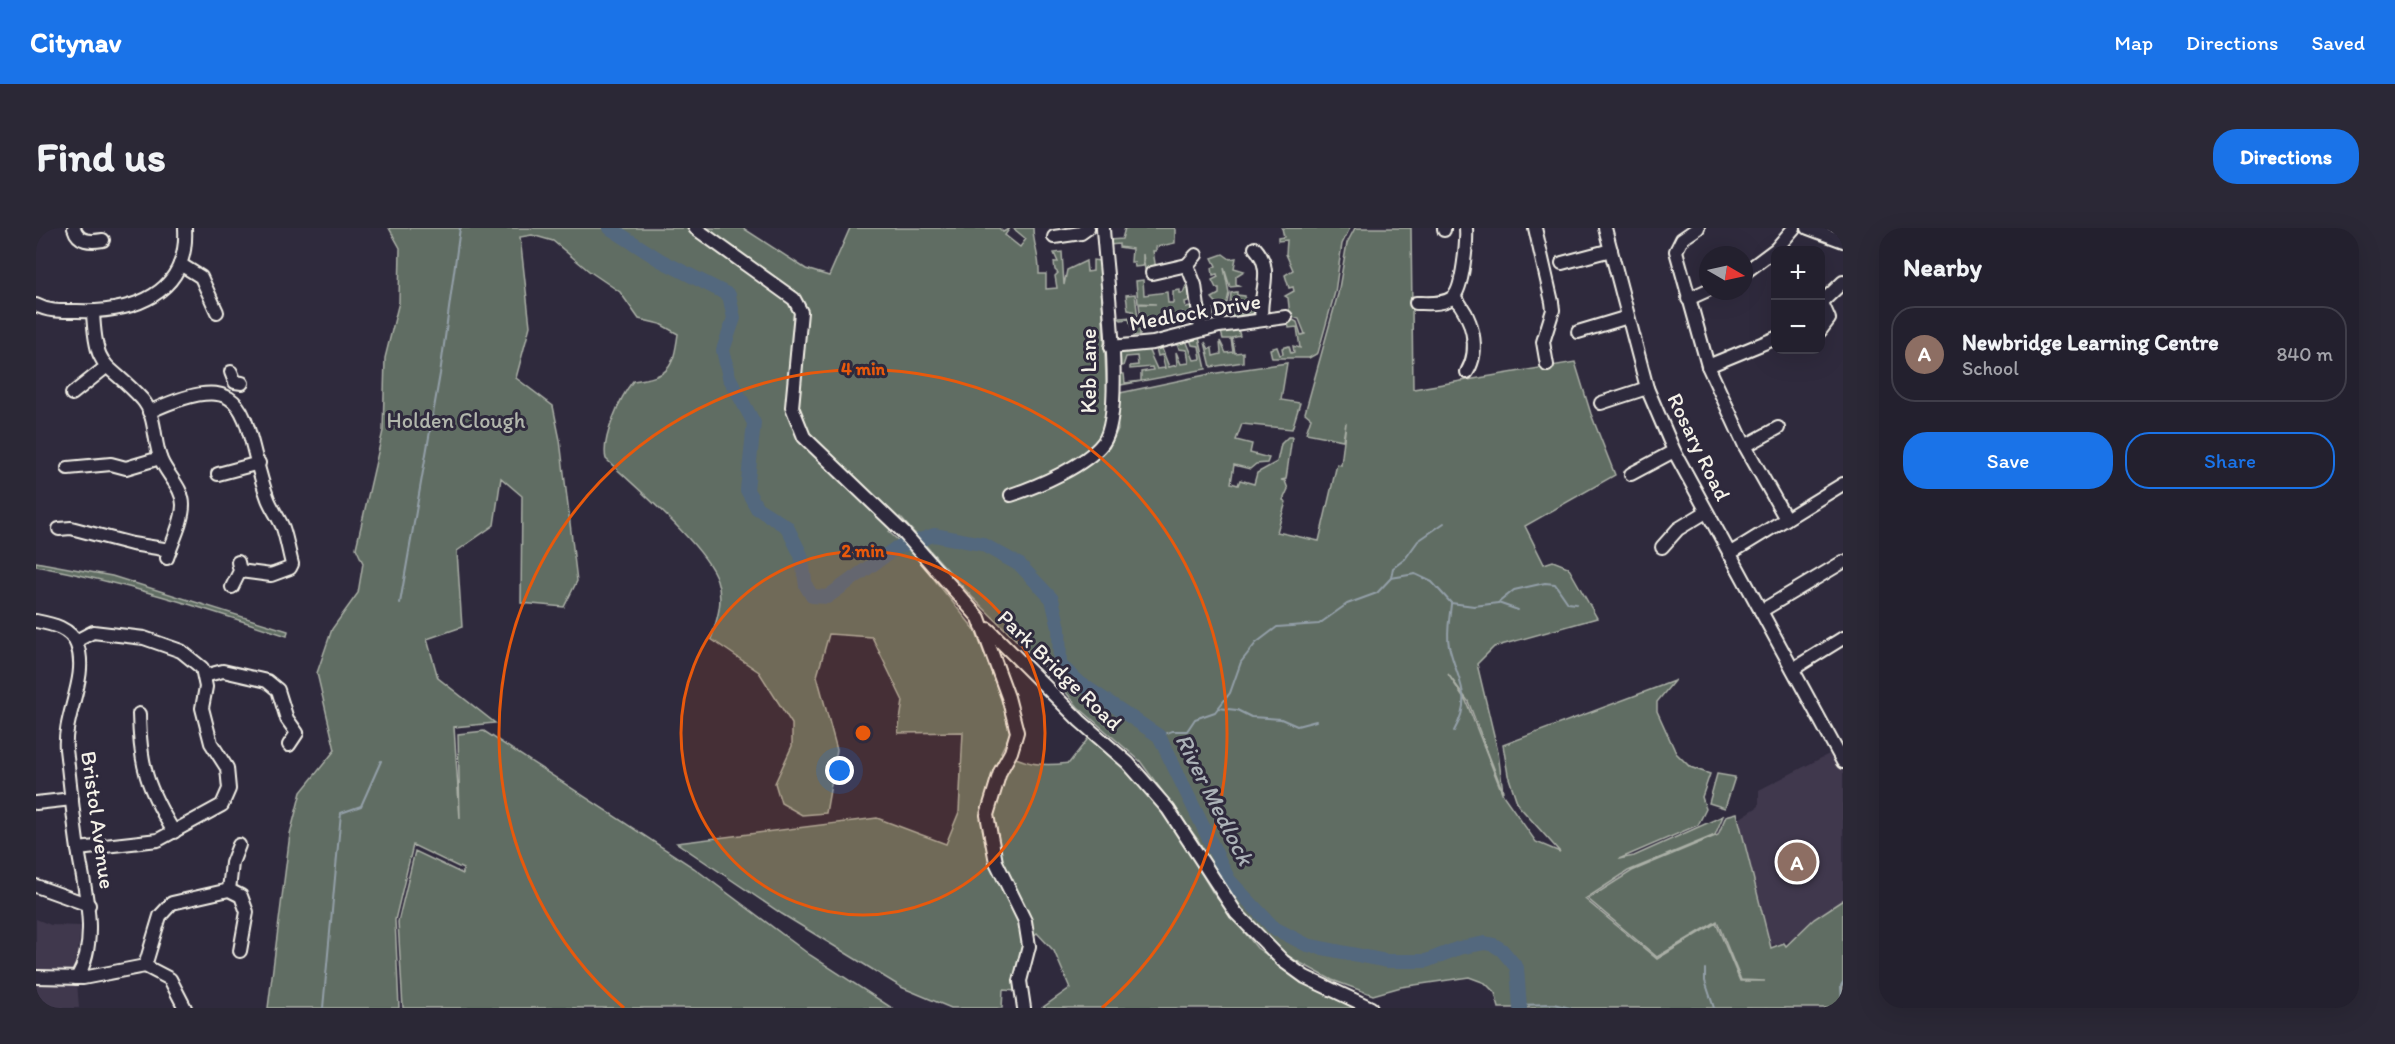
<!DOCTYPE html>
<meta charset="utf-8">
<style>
body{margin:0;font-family:Itim,sans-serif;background:#2b2836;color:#f1f3f6}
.controls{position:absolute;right:18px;top:18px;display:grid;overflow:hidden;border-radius:12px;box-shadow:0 6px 24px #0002}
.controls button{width:54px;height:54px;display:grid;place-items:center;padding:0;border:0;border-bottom:2px solid #403e4a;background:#23202e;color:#f1f3f6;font:30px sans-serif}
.compass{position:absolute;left:1663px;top:18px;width:54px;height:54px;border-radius:50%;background:#23202e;box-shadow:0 6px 24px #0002;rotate:99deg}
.you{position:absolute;left:804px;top:543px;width:21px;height:21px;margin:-15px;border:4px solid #fff;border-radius:50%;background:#1a73e8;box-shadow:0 0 0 9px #1a73e833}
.badge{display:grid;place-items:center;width:39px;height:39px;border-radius:50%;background:#1a73e8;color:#fff;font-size:20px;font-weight:700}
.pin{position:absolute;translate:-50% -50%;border:3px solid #fff;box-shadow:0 2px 6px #0006}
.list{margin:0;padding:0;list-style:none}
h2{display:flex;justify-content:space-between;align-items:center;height:78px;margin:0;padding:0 24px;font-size:26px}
h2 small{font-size:20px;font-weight:400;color:#a3a3aa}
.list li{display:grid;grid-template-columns:39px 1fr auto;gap:18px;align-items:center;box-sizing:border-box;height:96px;margin:0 12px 12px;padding:0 12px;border:2px solid #403e4a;border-radius:24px}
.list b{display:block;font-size:22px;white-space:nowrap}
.list p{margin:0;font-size:20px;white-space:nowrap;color:#a3a3aa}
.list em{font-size:20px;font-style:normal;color:#a3a3aa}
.actions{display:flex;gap:12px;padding:18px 24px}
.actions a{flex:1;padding:14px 0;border:2px solid #1a73e8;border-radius:24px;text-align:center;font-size:21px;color:#1a73e8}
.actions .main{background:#1a73e8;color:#fff}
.map{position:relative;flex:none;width:1807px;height:780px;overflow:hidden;border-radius:24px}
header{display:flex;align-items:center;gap:36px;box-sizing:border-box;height:84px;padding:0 30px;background:#1a73e8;color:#fff}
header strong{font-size:28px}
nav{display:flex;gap:33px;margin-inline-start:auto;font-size:21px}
.intro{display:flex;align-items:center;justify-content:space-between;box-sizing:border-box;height:144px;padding:0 36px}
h1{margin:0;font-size:42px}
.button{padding:15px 27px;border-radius:24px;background:#1a73e8;color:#fff;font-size:21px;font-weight:700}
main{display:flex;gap:36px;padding:0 36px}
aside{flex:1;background:#23202e;border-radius:24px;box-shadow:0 6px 24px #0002}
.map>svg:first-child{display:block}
.built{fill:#40384d}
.green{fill:#606d63;stroke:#aaafa6;stroke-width:1.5}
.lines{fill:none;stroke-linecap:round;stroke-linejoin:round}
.stream{stroke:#939fa8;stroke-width:2}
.river{stroke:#53687e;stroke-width:14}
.minor-casing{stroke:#f4f1e8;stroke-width:16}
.minor{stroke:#2f2a3d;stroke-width:12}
.ring{fill:none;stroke:#e8590c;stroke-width:3}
.labels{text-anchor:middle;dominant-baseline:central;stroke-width:6;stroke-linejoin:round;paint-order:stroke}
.street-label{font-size:22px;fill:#f4f1e8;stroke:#2f2a3d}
.park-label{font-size:22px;fill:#b1b6ac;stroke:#2f2a3d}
.water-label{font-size:24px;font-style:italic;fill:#acb3b8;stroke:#2f2a3d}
.centre{fill:#e8590c;stroke:#2f2a3d;stroke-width:3}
.ring-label{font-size:18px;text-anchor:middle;font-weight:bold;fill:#e8590c;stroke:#2f2a3d;stroke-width:6;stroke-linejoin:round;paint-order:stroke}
</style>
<header>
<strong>Citynav</strong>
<nav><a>Map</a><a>Directions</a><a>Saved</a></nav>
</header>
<div class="intro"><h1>Find us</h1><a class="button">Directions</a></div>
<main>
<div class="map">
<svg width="1807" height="780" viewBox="0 0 1807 780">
<rect width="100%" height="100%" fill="#2f2a3d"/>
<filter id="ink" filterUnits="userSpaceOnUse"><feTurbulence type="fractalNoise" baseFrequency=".0167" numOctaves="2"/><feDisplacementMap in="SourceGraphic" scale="12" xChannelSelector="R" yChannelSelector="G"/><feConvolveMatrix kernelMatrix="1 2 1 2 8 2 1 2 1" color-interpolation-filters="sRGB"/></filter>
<g filter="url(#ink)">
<g class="built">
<polygon points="1795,525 1807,542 1807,677 1766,710 1735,717 1703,591 1723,578 1723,562"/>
<polygon points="0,691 15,697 45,698 40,740 43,780 0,780"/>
</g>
<g class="green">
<path d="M353,0H707L770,41L793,48L814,0H963L967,4L974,0L969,7L984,19L990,11L977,0H997C997,17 1004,28 1003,46H1010V61L1021,60L1019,48L1022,45L1019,42L1018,34H1022L1018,25L1026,24L1028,57L1031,42L1050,33L1051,44L1057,43V32L1064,33L1072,187L1055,233L1073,220L1082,201L1080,169L1084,165L1174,146L1251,135L1245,172L1264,175L1256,201L1206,196L1200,212L1216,216L1214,225L1233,230L1231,235L1220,236L1214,241L1198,237L1195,255L1202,257L1204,252L1218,256L1221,245L1241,234L1245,216L1252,209H1256L1250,251L1245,252L1249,253L1252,261L1247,272L1250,274L1241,304L1283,313L1301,236L1305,237L1310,195L1307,212L1270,205L1275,190L1269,185L1302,66L1311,15L1319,0H1375L1377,161L1539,134L1555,186L1579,247L1489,298L1508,336L1517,333L1532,339L1561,390L1458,419L1441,436L1462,524L1467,564L1432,473L1412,446L1430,473L1467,567L1500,614L1524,624L1482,577L1472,547L1467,517L1638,453L1621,474V483L1640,525L1654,539L1674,546L1666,569L1670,581L1662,597L1583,631L1598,628L1687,588L1679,607L1592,643L1549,671L1621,731L1680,695L1704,753H1729L1705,752L1681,693L1621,729L1552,671L1596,643L1682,607L1690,588L1701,585L1735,720L1748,715L1750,718L1778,691L1807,672V780H1463L1459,765L1449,755L1433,749L1365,759L1337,767L1296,752L1244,724L1198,675L1162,612L1104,533L1042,479L1013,444L936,369L864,289L853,304L881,330L939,402L969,480L975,504L965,524C992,536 1004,539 1033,535L1054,508L1098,547L1141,604L1177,665L1221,720L1266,751L1323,780H1006L1034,760L1018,723L1001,705L989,715L981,763L967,762L966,780H915L865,759L746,686L641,615L841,590L910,616L923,584L927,504L862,505L867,473L836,409L793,406L781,448L801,522L790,585L766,587L745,575L739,555L756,518V496L723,444L675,411C681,391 688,373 681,352C670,318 598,258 570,231C565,212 584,169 597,153C633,148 637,142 642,106L624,96L603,91L584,64L553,43L517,13L496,7L484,9L494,98L480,150L517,178L524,212L541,353L528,379L485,375L486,268L465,250L458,297L421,323L426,399L391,411L402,450L459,495L418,499L424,591L422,506L448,503L658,640L774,727L856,780H367L362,694L379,623L427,646V641L377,617L359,692L363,780H232L254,606L265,564L299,522L281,445L296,401L322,365L327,335L320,320L347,203L349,130L363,74L364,20Z"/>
<polygon points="1089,0 1139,0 1139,15 1120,19 1120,23 1117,23 1120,41 1109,42 1107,26 1107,38 1099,39 1098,34 1095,34 1096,21 1083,19 1083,16 1073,17 1073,12 1086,11"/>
<polygon points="1246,0 1314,0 1306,16 1299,64 1282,125 1273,130 1236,130 1234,121 1241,119 1244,127 1247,126 1246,120 1253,118 1255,125 1258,124 1257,118 1264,120 1261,99 1253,100 1252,94 1255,91 1261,94 1265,107 1269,106 1263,91 1254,88 1252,70 1249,68 1258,63 1257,59 1253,60 1249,47 1257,42 1250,26 1251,12 1242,13 1242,10 1248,9"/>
<polygon points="1187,26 1194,31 1200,30 1198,40 1208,43 1200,48 1200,56 1204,58 1194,59 1188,40 1193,65 1190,79 1187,80 1190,92 1169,96 1165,78 1169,77 1174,92 1178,93 1178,81 1185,80 1176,70 1183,66 1183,60 1180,60 1176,52 1182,49 1181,46 1177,47 1176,40 1180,38 1176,30"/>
<polygon points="1107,52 1108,67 1131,64 1132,75 1137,75 1137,63 1144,62 1144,65 1147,65 1150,58 1154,57 1155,72 1149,74 1150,80 1155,79 1159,98 1156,100 1153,86 1147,86 1146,84 1138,89 1139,93 1134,94 1132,89 1128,90 1127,87 1125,90 1115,93 1112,89 1110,98 1106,99 1103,76 1120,76 1102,75 1100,53"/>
<polygon points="1201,64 1201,67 1209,68 1210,73 1199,78 1205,86 1214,84 1212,73 1223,71 1217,86 1197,90 1196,85 1193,86 1195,65"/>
<polygon points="1099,66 1104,107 1098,108 1093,91 1085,92 1083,90 1096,89 1097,83 1092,82 1090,67"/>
<polygon points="1202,101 1204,108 1196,110 1199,125 1207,124 1207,134 1175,139 1169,114 1173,121 1176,120 1177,128 1185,126 1184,113 1190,125 1197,124 1195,111 1187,111 1185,104"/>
<polygon points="1163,109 1170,141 1085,157 1083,157 1082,146 1088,146 1089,155 1105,153 1105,144 1117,142 1116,139 1094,141 1094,138 1102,137 1101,128 1090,129 1087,138 1082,138 1083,125 1112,121 1121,141 1129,140 1126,127 1122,128 1120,120 1125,118 1133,139 1141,137 1140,124 1145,136 1153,135 1151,122 1143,121 1141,114 1150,112 1158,132 1165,131 1163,118 1156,117 1154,111"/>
<path d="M0,334L76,348L252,403L251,408C168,380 86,354 0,338Z"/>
<polygon points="1681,546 1699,549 1689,580 1673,575"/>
</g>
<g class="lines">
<g class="stream">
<polyline points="1355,350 1357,340 1369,331 1382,313 1408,295"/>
<polyline points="364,375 404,146 424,0"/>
<polyline points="1462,375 1482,382"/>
<path d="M1415,376C1414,388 1410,405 1413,418C1421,453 1438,467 1418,503"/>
<polyline points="1182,480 1201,482 1215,489 1245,491 1261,498 1280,493"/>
<polyline points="1123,508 1136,503 1151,503 1159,491 1179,484 1194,465 1205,434 1220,415 1241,399 1283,396 1311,376 1341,365 1355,350 1379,346 1396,354 1415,375 1438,378 1462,375 1478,362 1509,355 1519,356 1532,375 1540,376"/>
<polyline points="1669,741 1669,753 1678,780"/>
<polyline points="1483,777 1517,776 1535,780"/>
<polyline points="287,780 305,585 325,578 345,533"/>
<polyline points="1797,780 1806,776 1805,758 1807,754"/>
</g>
<polyline class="river" points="574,0 624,32 693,67 698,90 687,122 693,149 718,195 711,262 721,280 751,299 765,327 770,358 776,368 791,369 860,320 898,307 946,316 984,337 1016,371 1023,400 1024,437 1044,455 1123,508 1193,652 1238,700 1271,717 1351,733 1390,733 1423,720 1449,715 1458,717 1466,722 1481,740 1484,780"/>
<defs>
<g id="minor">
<path d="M38,0C42,14 54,14 67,12"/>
<polyline points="659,0 758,71 765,84 756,179 768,209 867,304 943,390 972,469 981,504 975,524 964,544 951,587 960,634 989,693 993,718 984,753 988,780"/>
<polyline points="1499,0 1516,74 1517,82 1507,114 1511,137"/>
<polyline points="1569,0 1611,160 1638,223 1807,534"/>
<polyline points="1662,0 1646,11 1640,23 1672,138 1709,218 1750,291"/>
<polyline points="1772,0 1807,13"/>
<polyline points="1408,2 1408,0"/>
<polyline points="1018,9 1045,5 1052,0"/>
<path d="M1219,20C1240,43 1221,68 1226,92"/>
<polyline points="1526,35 1575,22"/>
<polyline points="144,36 165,49 181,84"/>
<polyline points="1151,37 1160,27"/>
<polyline points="1116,45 1151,37 1159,57 1165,102"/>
<polyline points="1708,45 1740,21 1758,0"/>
<path d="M1418,69C1436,88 1445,121 1431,144"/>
<polyline points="1652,71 1672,62"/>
<path d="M1380,75C1391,75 1408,77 1417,69C1427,61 1431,13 1430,0"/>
<polyline points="1784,76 1807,54"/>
<path d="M0,77C13,84 26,83 41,83C96,85 153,67 149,0"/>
<path d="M57,84C60,145 69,131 106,171C121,188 117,213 125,232C131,247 147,260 147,277C147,294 136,314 131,330"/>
<polyline points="1784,103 1793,91 1786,75"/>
<polyline points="1542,104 1592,89"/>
<polyline points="1075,119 1117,115 1183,98 1250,89"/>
<polyline points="1672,138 1740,110"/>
<polyline points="195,144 199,154 206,155"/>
<polyline points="36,166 70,139"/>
<polyline points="1565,175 1611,160"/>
<path d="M113,184C222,133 204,195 232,271C236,281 243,290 247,300C251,312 253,325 256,336L254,340L235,347L204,343"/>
<polyline points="1709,218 1742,200"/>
<polyline points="32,240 75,236 90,240 124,230"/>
<polyline points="182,246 223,235"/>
<polyline points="1595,246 1638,223"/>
<path d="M975,267C1002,258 1049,238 1067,215C1090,185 1069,43 1067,0"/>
<polyline points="23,301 35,300 96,316 134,322"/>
<polyline points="1626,319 1642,301 1670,284"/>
<polyline points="1693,326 1807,256"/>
<polyline points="196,359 204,343 202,334"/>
<polyline points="1725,383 1807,334"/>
<path d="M0,393C16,396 35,400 41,417C53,449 27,488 30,521C34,554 37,587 42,621C48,661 64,711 41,750"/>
<polyline points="948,402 952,401 1044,493 1092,535 1132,581 1200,685 1247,733 1269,749 1335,780"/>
<polyline points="40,413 57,404 108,410 145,423 166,440 170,459 166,480 175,515 191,540 193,561 186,577 122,612 42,621"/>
<polyline points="1757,441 1807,410"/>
<polyline points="168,448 187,443 231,453 242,462 251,491 261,505 253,517"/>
<path d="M103,486C104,538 111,560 138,604"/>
<polyline points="0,575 36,571"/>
<polyline points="0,658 53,677"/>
<polyline points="193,662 196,635 203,617"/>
<polyline points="109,738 124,688 136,675 193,662 205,668 211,684 204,723"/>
<polyline points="0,749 47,750 109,738 134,751 149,780"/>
</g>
</defs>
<use href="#minor" class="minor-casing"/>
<use href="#minor" class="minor"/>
</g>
</g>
<circle cx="827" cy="505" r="182" fill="#e8590c" fill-opacity=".12"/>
<g class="ring">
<circle cx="827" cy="505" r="182"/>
<path d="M588 780A364 364 0 1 1 1066 780"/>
</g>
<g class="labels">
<g class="street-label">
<text transform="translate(1159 84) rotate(-10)">Medlock Drive</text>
<text transform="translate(1052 143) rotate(-90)">Keb Lane</text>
<text transform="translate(1663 219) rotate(64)">Rosary Road</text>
<text transform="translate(1024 442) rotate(44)">Park Bridge Road</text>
<text transform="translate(62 592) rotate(82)">Bristol Avenue</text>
</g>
<g class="park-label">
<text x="420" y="192">Holden Clough</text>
</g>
<g class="water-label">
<text transform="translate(1179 571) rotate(63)">River Medlock</text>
</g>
</g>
<circle cx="827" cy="505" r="9" class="centre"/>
<g class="ring-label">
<text x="827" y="147">4 min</text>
<text x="827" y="329">2 min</text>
</g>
</svg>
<div class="controls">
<button>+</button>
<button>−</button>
</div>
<svg class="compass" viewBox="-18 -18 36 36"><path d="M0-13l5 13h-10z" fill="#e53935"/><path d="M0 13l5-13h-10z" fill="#a3a3aa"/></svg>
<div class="you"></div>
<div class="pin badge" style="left:1761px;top:634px;background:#8d6e63">A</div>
</div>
<aside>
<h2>Nearby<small></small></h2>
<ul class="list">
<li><span class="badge" style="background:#8d6e63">A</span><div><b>Newbridge Learning Centre</b><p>School</p></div><em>840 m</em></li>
</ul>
<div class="actions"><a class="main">Save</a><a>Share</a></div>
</aside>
</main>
